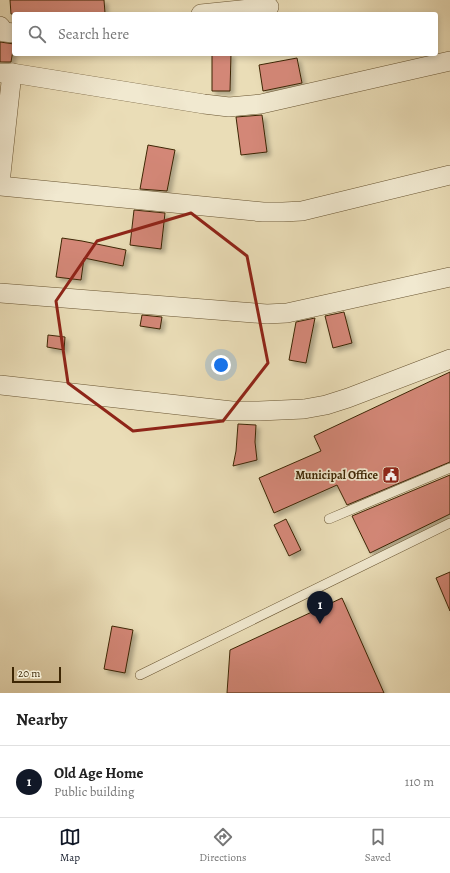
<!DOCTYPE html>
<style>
body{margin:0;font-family:Alegreya,serif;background:#f6f6f6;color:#222}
.scale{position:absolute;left:12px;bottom:10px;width:49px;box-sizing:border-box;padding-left:4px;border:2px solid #3d2604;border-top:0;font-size:11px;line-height:14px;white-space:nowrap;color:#3d2604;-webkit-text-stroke:3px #f1e9d0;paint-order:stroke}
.you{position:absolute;left:221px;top:365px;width:14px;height:14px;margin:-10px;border:3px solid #fff;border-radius:50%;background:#1a73e8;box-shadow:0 0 0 6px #1a73e833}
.badge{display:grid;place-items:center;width:26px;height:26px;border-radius:50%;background:#111827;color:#fff;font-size:13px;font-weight:700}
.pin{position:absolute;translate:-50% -33px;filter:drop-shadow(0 1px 2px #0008)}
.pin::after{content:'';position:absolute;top:21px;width:14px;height:12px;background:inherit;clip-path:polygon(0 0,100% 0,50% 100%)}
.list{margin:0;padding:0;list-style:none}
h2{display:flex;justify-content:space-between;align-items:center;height:52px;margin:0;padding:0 16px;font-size:17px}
h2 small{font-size:13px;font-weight:400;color:#767676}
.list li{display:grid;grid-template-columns:26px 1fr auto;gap:12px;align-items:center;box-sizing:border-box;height:72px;padding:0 16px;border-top:1px solid #e0e0e0}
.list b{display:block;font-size:15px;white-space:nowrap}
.list p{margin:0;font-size:13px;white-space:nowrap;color:#767676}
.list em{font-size:13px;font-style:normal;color:#767676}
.icon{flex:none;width:22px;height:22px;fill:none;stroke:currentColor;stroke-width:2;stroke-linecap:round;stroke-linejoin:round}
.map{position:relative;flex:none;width:450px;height:693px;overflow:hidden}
.search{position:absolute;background:#fff;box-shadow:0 2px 6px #0003;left:12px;right:12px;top:12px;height:44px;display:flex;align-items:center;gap:10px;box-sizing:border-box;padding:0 14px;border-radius:4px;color:#767676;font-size:15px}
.sheet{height:124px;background:#fff}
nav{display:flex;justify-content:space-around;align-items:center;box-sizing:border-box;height:56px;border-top:1px solid #e0e0e0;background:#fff;font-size:11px;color:#767676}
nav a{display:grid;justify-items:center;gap:2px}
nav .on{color:#111827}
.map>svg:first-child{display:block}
.building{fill:#d38777;stroke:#3d2604;filter:url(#shadow)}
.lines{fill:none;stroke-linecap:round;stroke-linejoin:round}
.service-casing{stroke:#685431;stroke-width:10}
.minor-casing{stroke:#685431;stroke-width:20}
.service{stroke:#f1e9d0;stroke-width:9}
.minor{stroke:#f1e9d0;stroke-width:19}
.marked{fill:none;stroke:#8f2418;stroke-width:3;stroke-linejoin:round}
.labels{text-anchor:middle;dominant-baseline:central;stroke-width:3.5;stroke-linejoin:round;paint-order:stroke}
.poi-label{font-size:12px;font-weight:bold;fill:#3d2604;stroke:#f1e9d0;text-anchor:end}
</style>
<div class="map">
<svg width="450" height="693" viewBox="0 0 450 693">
<defs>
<filter id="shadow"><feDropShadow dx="3.5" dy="3.5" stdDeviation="2" flood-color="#0004"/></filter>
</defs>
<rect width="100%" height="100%" fill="#eaddb7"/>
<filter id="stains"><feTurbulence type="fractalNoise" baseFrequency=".005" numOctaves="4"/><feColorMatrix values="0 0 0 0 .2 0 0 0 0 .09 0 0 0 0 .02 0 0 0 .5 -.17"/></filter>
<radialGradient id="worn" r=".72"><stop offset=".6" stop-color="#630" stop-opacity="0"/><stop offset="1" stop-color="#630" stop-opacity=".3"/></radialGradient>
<g class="building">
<polygon points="10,0 104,0 105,13 92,14 11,14"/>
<polygon points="0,42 14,44 11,62 0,62"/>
<polygon points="212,54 231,54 230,91 212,91"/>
<polygon points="297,58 302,83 263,91 259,65"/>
<polygon points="262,115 267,152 241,155 236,117"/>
<polygon points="148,145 175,150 167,191 140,189"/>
<polygon points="134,210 165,213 161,249 130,245"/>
<polygon points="62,238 82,241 126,250 123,266 84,258 81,280 56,277"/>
<polygon points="344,312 352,343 333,348 325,316"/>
<polygon points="142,315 162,317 160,329 140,326"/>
<polygon points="315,318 306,363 289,360 296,322"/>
<polygon points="48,335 65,337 64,350 47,347"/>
<polygon points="450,372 450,462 347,505 337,485 274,513 259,478 321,451 314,436"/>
<polygon points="238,424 256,425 255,442 257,460 233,466 236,451"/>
<polygon points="450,475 450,514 370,553 352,516"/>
<polygon points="286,519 301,550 289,556 274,525"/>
<polygon points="450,572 450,611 436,578"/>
<polygon points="342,598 384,693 227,693 230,650"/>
<polygon points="112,626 133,630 125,673 104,669"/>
</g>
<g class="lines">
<defs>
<g id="service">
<polyline points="329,519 450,468"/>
<polyline points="140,675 450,523"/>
</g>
<g id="minor">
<polyline points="201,14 269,7"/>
<polyline points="0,26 4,32 14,33"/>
<polyline points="0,73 12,73 204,104 229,107 261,104 450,61"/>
<polyline points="0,183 12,73"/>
<polyline points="0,186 263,212 283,212 302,211 450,175"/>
<polyline points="0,293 267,314 287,313 450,277"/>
<polyline points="0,385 232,411 259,411 304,409 326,405 348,398 450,359"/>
</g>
</defs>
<use href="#service" class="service-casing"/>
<use href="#minor" class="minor-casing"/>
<use href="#service" class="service"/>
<use href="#minor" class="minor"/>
</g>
<path class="marked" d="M191,213L247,256L268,363L223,421L133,431L68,383L56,301L97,241Z"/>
<defs>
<symbol id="civic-square" viewBox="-11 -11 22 22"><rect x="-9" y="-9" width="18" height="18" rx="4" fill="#8f2418" stroke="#f1e9d0"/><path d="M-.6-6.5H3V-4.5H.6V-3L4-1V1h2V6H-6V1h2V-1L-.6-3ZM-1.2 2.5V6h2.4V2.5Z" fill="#fff"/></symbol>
</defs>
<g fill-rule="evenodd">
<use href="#civic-square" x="381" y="465" width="20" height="20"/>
</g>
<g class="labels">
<g class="poi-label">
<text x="378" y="475">Municipal Office</text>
</g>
</g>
<rect width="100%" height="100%" filter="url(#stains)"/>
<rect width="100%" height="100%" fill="url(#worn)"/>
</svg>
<div class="scale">20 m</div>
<div class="you"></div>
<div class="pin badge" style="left:320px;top:624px">1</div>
<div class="search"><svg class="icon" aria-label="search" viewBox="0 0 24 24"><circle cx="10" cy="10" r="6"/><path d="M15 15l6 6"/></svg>Search here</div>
</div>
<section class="sheet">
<h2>Nearby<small></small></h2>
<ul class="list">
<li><span class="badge">1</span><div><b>Old Age Home</b><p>Public building</p></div><em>110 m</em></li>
</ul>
</section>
<nav>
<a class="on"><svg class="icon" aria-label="map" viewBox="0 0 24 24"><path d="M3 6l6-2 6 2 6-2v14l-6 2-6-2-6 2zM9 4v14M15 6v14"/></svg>Map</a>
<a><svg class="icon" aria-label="directions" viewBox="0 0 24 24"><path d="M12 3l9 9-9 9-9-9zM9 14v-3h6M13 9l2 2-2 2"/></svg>Directions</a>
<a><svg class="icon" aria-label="saved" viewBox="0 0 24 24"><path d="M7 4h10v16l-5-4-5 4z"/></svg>Saved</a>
</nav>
